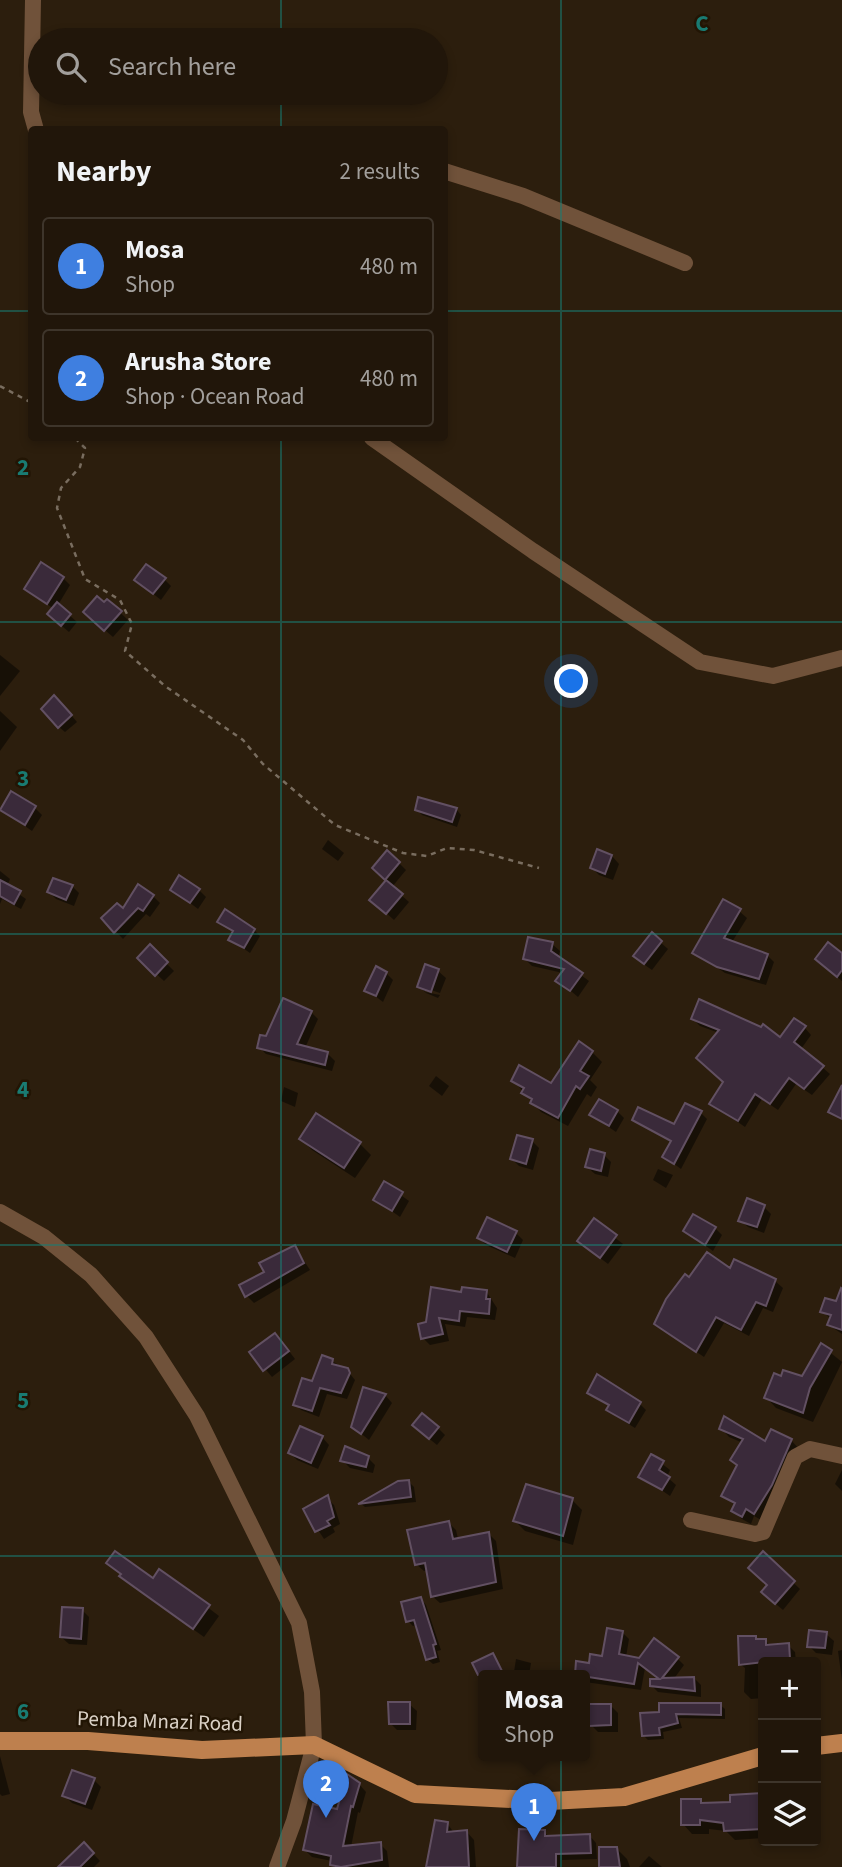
<!DOCTYPE html>
<meta charset="utf-8">
<style>
body{margin:0;font-family:"Source Sans 3",sans-serif;background:#2d2318;color:#f1f3f6}
.controls{position:absolute;right:21px;bottom:21px;display:grid;overflow:hidden;border-radius:7px;box-shadow:0 4px 10px #0003}
.controls button{width:63px;height:63px;display:grid;place-items:center;padding:0;border:0;border-bottom:2px solid #3e352b;background:#21160a;color:#f1f3f6;font:35px sans-serif}
.you{position:absolute;left:572px;top:682px;width:24px;height:24px;margin:-18px;border:5px solid #fff;border-radius:50%;background:#1a73e8;box-shadow:0 0 0 10px #1a73e833}
.badge{display:grid;place-items:center;width:46px;height:46px;border-radius:50%;background:#87bbfb;color:#fff;font-size:23px;font-weight:700}
.pin{position:absolute;translate:-50% -58px;filter:drop-shadow(0 2px 4px #0008)}
.pin::after{content:'';position:absolute;top:37px;width:24px;height:21px;background:inherit;clip-path:polygon(0 0,100% 0,50% 100%)}
.popup{position:absolute;left:478px;top:1670px;width:112px;height:91px;box-sizing:border-box;display:grid;place-content:center;border-radius:7px;background:#21160a;filter:drop-shadow(0 2px 5px #0005);font-size:23px;white-space:nowrap;color:#a29f9c}
.popup b{font-size:26px;color:#f1f3f6}
.popup::after{content:'';position:absolute;left:50%;top:100%;margin-left:-14px;border:14px solid transparent;border-top-color:#21160a}
.list{margin:0;padding:0;list-style:none}
h2{display:flex;justify-content:space-between;align-items:center;height:91px;margin:0;padding:0 28px;font-size:30px}
h2 small{font-size:23px;font-weight:400;color:#a29f9c}
.list li{display:grid;grid-template-columns:46px 1fr auto;gap:21px;align-items:center;box-sizing:border-box;height:98px;margin:0 14px 14px;padding:0 14px;border:2px solid #3e352b;border-radius:7px}
.list b{display:block;font-size:26px;white-space:nowrap}
.list p{margin:0;font-size:23px;white-space:nowrap;color:#a29f9c}
.list em{font-size:23px;font-style:normal;color:#a29f9c}
.icon{flex:none;width:38px;height:38px;fill:none;stroke:currentColor;stroke-width:2;stroke-linecap:round;stroke-linejoin:round}
.map{position:relative;flex:none;width:842px;height:1867px;overflow:hidden}
.search{position:absolute;background:#21160a;box-shadow:0 4px 10px #0003;left:28px;top:28px;width:420px;height:77px;display:flex;align-items:center;gap:18px;box-sizing:border-box;padding:0 24px;border-radius:38px;color:#a29f9c;font-size:26px}
.panel{position:absolute;background:#21160a;box-shadow:0 4px 10px #0003;left:28px;top:126px;width:420px;height:315px;border-radius:7px}
.map>svg:first-child{display:block}
.shadow{fill:#0007}
.building{fill:#3a2a3a;stroke:#625062;stroke-width:2}
.lines{fill:none;stroke-linecap:round;stroke-linejoin:round}
.path{stroke:#796d5f;stroke-width:2.5;stroke-dasharray:5 5;stroke-linecap:butt}
.minor{stroke:#70523a;stroke-width:16}
.major{stroke:#be804e;stroke-width:18}
.grid{fill:none;stroke:#197b72;stroke-width:2;stroke-opacity:0.55}
.labels{text-anchor:middle;dominant-baseline:central;stroke-width:5;stroke-linejoin:round;paint-order:stroke}
.street-label{font-size:21px;fill:#dad1c6;stroke:#221504}
.grid-label{font-size:23px;text-anchor:middle;font-weight:bold;fill:#197b72;stroke:#221504;stroke-width:5;stroke-linejoin:round;paint-order:stroke}
</style>
<div class="map">
<svg width="842" height="1867" viewBox="0 0 842 1867">
<rect width="100%" height="100%" fill="#2c1e0d"/>
<g class="shadow">
<polygon points="63,578 70,585 58,605 77,622 69,632 56,621 54,609 26,589"/>
<polygon points="164,579 171,586 161,600 136,580"/>
<polygon points="108,601 128,620 113,637 92,619"/>
<polygon points="0,655 20,671 0,696"/>
<polygon points="60,702 77,722 65,732 59,727"/>
<polygon points="0,711 17,727 0,751"/>
<polygon points="35,808 42,815 32,831 1,809"/>
<polygon points="417,809 456,809 461,815 457,827 422,815"/>
<polygon points="328,840 344,853 338,861 322,849"/>
<polygon points="598,852 612,856 619,864 613,880 599,875 592,868"/>
<polygon points="399,863 406,870 392,887 409,902 394,920 372,900 388,881 381,875"/>
<polygon points="0,871 10,879 7,886 26,899 21,909 2,899 0,904"/>
<polygon points="72,886 79,893 74,906 56,899 49,892"/>
<polygon points="172,889 199,890 206,897 198,909"/>
<polygon points="153,896 160,903 150,917 146,914 123,939 104,919"/>
<polygon points="739,911 747,918 732,942 767,955 774,962 766,985 725,973 694,952"/>
<polygon points="220,922 254,930 260,936 250,953 230,939 234,932"/>
<polygon points="652,935 668,949 652,970 642,963"/>
<polygon points="552,944 560,951 558,958 589,981 578,997 558,980 563,973 532,966 525,959"/>
<polygon points="150,947 174,971 164,981 139,958"/>
<polygon points="842,956 842,981 824,966"/>
<polygon points="426,966 438,971 446,978 440,993 425,988 425,992 440,995 438,998 426,993 419,986"/>
<polygon points="386,973 393,980 383,1002 367,990"/>
<polygon points="311,1012 318,1019 305,1048 328,1054 335,1061 332,1071 266,1054 259,1047 267,1038"/>
<polygon points="693,1019 781,1040 805,1028 811,1035 801,1049 830,1074 812,1095 796,1084 778,1110 762,1099 745,1127 712,1104 725,1083 719,1033 700,1026"/>
<polygon points="592,1052 602,1062 590,1080 597,1087 591,1097 587,1094 568,1126 541,1112 513,1080 552,1085"/>
<polygon points="436,1076 449,1086 442,1096 429,1086"/>
<polygon points="284,1087 298,1093 295,1107 281,1101"/>
<polygon points="617,1111 624,1118 616,1132 591,1115"/>
<polygon points="701,1113 707,1119 681,1169 665,1157 672,1143 634,1120 675,1127"/>
<polygon points="301,1139 359,1143 371,1155 355,1178 312,1150"/>
<polygon points="532,1141 539,1148 533,1170 519,1166 512,1159"/>
<polygon points="604,1155 611,1162 608,1177 595,1174 587,1167"/>
<polygon points="658,1169 673,1175 666,1188 653,1180"/>
<polygon points="384,1183 409,1201 400,1217 375,1199"/>
<polygon points="764,1207 771,1214 764,1233 748,1227 740,1220"/>
<polygon points="488,1220 516,1233 523,1240 515,1258 486,1245 479,1238"/>
<polygon points="594,1221 623,1244 608,1264 587,1248"/>
<polygon points="715,1228 722,1235 713,1251 685,1231"/>
<polygon points="295,1247 310,1270 254,1303 247,1296 266,1272"/>
<polygon points="735,1261 775,1281 783,1288 773,1312 763,1308 749,1336 724,1323 704,1357 656,1324 689,1279 731,1271"/>
<polygon points="486,1291 497,1308 495,1320 467,1317 465,1327 445,1324 449,1341 430,1345 423,1338 427,1324 462,1294"/>
<polygon points="842,1305 842,1334 829,1325 831,1319 822,1311"/>
<polygon points="282,1342 295,1359 272,1377 252,1353"/>
<polygon points="822,1346 842,1362 813,1422 776,1408 766,1397 802,1379"/>
<polygon points="332,1361 347,1370 355,1380 347,1399 327,1394 319,1417 301,1410 295,1404"/>
<polygon points="364,1389 386,1396 392,1403 369,1440 353,1427"/>
<polygon points="589,1393 640,1404 646,1410 635,1428 614,1415 608,1410 610,1407"/>
<polygon points="438,1428 445,1435 437,1445 421,1432"/>
<polygon points="721,1428 766,1443 791,1440 799,1449 763,1521 754,1516 751,1524 742,1519 733,1511 736,1506 723,1495 739,1466 743,1443 729,1437"/>
<polygon points="322,1437 329,1445 318,1469 297,1460 290,1453"/>
<polygon points="652,1456 670,1470 667,1477 676,1485 670,1496 641,1476"/>
<polygon points="368,1458 375,1465 373,1473 350,1468 342,1460"/>
<polygon points="842,1470 842,1491 835,1484"/>
<polygon points="408,1481 414,1487 416,1502 365,1507 360,1503 398,1483"/>
<polygon points="327,1498 334,1505 340,1524 333,1528 335,1532 324,1539 305,1510"/>
<polygon points="572,1500 582,1510 573,1545 525,1531 515,1521"/>
<polygon points="449,1523 456,1530 458,1539 489,1534 496,1541 503,1589 440,1603 432,1596 428,1570 424,1571 416,1564"/>
<polygon points="763,1554 800,1589 783,1610 770,1599"/>
<polygon points="108,1562 154,1580 160,1571 219,1616 204,1637 131,1585"/>
<polygon points="421,1599 426,1605 441,1650 437,1651 440,1662 433,1664 427,1659 417,1625 413,1626 408,1621"/>
<polygon points="82,1610 89,1617 87,1645 69,1644 61,1637"/>
<polygon points="622,1632 629,1639 626,1657 677,1658 684,1665 673,1680 694,1678 701,1685 701,1697 658,1692 651,1685 661,1680 645,1668 641,1690 585,1682 591,1665 603,1658"/>
<polygon points="826,1634 834,1641 832,1655 816,1653 809,1646"/>
<polygon points="765,1640 771,1646 788,1645 795,1652 796,1662 763,1662 763,1698 751,1699 744,1692 745,1668 740,1664"/>
<polygon points="842,1650 842,1681 838,1651"/>
<polygon points="492,1655 506,1675 483,1675 483,1681 475,1664"/>
<polygon points="516,1659 531,1663 529,1675 514,1672"/>
<polygon points="409,1704 417,1711 416,1730 397,1730 390,1723"/>
<polygon points="610,1705 618,1713 618,1732 598,1732 591,1725"/>
<polygon points="720,1705 725,1709 725,1719 679,1718 682,1728 663,1732 664,1739 648,1740 643,1735 642,1715"/>
<polygon points="0,1756 10,1794 2,1796 0,1794"/>
<polygon points="94,1780 101,1787 92,1810 72,1803 64,1795"/>
<polygon points="359,1784 366,1792 360,1813 358,1812 351,1847 380,1844 387,1851 389,1867 334,1867 332,1861 312,1857 305,1850"/>
<polygon points="761,1795 763,1838 735,1840 726,1831 709,1829 709,1834 692,1834 683,1824 700,1801 704,1805 732,1803"/>
<polygon points="447,1823 454,1833 467,1832 474,1840 476,1867 428,1867"/>
<polygon points="544,1832 550,1837 590,1836 596,1843 597,1859 562,1860 562,1867 519,1867"/>
<polygon points="84,1844 100,1861 94,1867 60,1867"/>
<polygon points="617,1849 627,1859 630,1867 601,1867"/>
<polygon points="649,1856 662,1867 639,1867"/>
</g>
<g class="building">
<polygon points="41,562 64,577 47,604 24,589"/>
<polygon points="146,564 166,578 153,594 134,580"/>
<polygon points="97,596 104,602 107,599 122,611 104,631 83,612"/>
<polygon points="57,602 71,614 61,626 47,614"/>
<polygon points="54,695 72,715 58,728 41,709"/>
<polygon points="11,791 36,806 25,825 0,810"/>
<polygon points="418,797 457,808 452,822 415,810"/>
<polygon points="597,849 612,855 605,874 590,868"/>
<polygon points="387,850 400,862 385,880 372,868"/>
<polygon points="179,875 200,889 190,903 170,890"/>
<polygon points="53,878 73,885 66,900 47,892"/>
<polygon points="0,880 21,891 14,904 0,896"/>
<polygon points="386,880 403,894 386,914 369,900"/>
<polygon points="138,884 154,895 143,911 138,908 114,933 101,918 117,903 123,908"/>
<polygon points="723,899 741,909 724,938 768,954 759,979 717,967 692,953"/>
<polygon points="225,909 255,929 244,948 228,940 233,931 217,922"/>
<polygon points="652,932 662,941 644,964 633,956"/>
<polygon points="528,937 553,942 551,951 583,973 570,991 555,981 564,969 523,959"/>
<polygon points="828,942 842,953 842,970 837,977 815,959"/>
<polygon points="150,944 168,962 155,976 137,958"/>
<polygon points="425,964 439,969 431,992 417,987"/>
<polygon points="376,966 387,972 376,996 364,991"/>
<polygon points="283,998 312,1011 297,1044 328,1052 325,1065 257,1048 260,1035 266,1036"/>
<polygon points="699,999 761,1027 763,1024 780,1037 794,1018 806,1026 794,1042 824,1066 804,1089 789,1078 770,1104 755,1094 738,1121 709,1104 723,1082 696,1058 719,1030 691,1019"/>
<polygon points="579,1041 593,1051 580,1071 589,1076 580,1089 576,1086 558,1118 530,1103 532,1099 521,1093 524,1088 511,1081 519,1065 551,1083"/>
<polygon points="842,1085 842,1119 828,1112"/>
<polygon points="599,1099 618,1110 609,1126 589,1115"/>
<polygon points="685,1103 702,1111 674,1164 662,1157 671,1141 632,1120 638,1107 674,1124"/>
<polygon points="316,1113 361,1142 344,1168 299,1139"/>
<polygon points="517,1135 533,1139 526,1164 510,1159"/>
<polygon points="590,1149 605,1153 601,1171 585,1167"/>
<polygon points="384,1181 403,1192 392,1211 373,1200"/>
<polygon points="747,1198 765,1205 757,1227 738,1221"/>
<polygon points="693,1214 716,1227 705,1245 683,1231"/>
<polygon points="487,1217 517,1231 507,1252 477,1238"/>
<polygon points="594,1218 617,1235 600,1258 577,1241"/>
<polygon points="295,1245 304,1263 245,1297 239,1285 264,1272 259,1263"/>
<polygon points="707,1252 730,1268 734,1259 776,1279 766,1306 756,1302 741,1330 716,1317 696,1352 654,1324 666,1299 685,1274 689,1277"/>
<polygon points="431,1287 461,1292 462,1287 487,1290 486,1299 490,1299 489,1314 460,1311 459,1321 439,1318 443,1334 421,1339 418,1324 426,1322"/>
<polygon points="841,1288 842,1289 842,1330 827,1325 831,1315 820,1312 825,1298 836,1301"/>
<polygon points="275,1333 289,1351 263,1371 249,1352"/>
<polygon points="821,1343 832,1350 810,1388 803,1413 764,1398 774,1373 781,1376 783,1370 802,1376"/>
<polygon points="322,1355 333,1359 332,1364 348,1368 350,1373 341,1393 320,1388 312,1411 293,1405 302,1378 312,1381"/>
<polygon points="597,1374 641,1402 629,1423 606,1410 609,1405 587,1393"/>
<polygon points="363,1387 386,1394 361,1434 351,1427"/>
<polygon points="422,1413 439,1427 429,1439 412,1425"/>
<polygon points="724,1416 765,1441 771,1429 792,1439 772,1485 754,1514 746,1509 742,1517 731,1511 735,1503 721,1496 737,1465 730,1460 743,1439 719,1429"/>
<polygon points="300,1426 323,1436 311,1463 288,1453"/>
<polygon points="345,1446 369,1456 366,1467 340,1461"/>
<polygon points="651,1454 664,1461 659,1470 670,1477 662,1490 638,1477"/>
<polygon points="409,1480 411,1497 358,1504 398,1481"/>
<polygon points="526,1484 573,1498 563,1536 513,1521"/>
<polygon points="328,1495 334,1517 327,1521 330,1525 315,1532 303,1509"/>
<polygon points="449,1521 453,1539 489,1532 496,1582 431,1597 425,1563 415,1565 407,1530"/>
<polygon points="115,1551 153,1578 159,1569 210,1605 193,1629 119,1576 121,1574 106,1563"/>
<polygon points="763,1551 795,1581 775,1604 761,1592 767,1585 748,1568"/>
<polygon points="421,1597 436,1644 433,1645 436,1657 426,1660 414,1620 406,1622 401,1602"/>
<polygon points="62,1607 83,1608 81,1639 60,1637"/>
<polygon points="607,1628 623,1631 619,1654 639,1658 654,1638 679,1657 662,1678 694,1677 695,1691 650,1686 650,1679 659,1679 638,1663 634,1684 575,1675 576,1661 589,1663 590,1654 602,1656"/>
<polygon points="809,1630 827,1632 825,1648 807,1647"/>
<polygon points="738,1636 756,1636 756,1639 766,1639 766,1645 789,1643 790,1659 739,1665"/>
<polygon points="493,1653 504,1675 478,1675 472,1663"/>
<polygon points="388,1702 410,1702 410,1724 389,1724"/>
<polygon points="659,1703 721,1703 721,1715 676,1714 678,1723 659,1728 660,1735 642,1736 640,1713 659,1712"/>
<polygon points="589,1704 611,1704 611,1725 589,1726"/>
<polygon points="72,1770 95,1778 85,1804 62,1796"/>
<polygon points="347,1774 360,1783 353,1807 351,1806 343,1846 381,1842 382,1860 341,1867 330,1865 331,1856 303,1850 313,1804 337,1809"/>
<polygon points="762,1793 763,1829 724,1831 723,1823 700,1820 700,1825 681,1825 681,1799 701,1799 701,1803 730,1802 730,1795"/>
<polygon points="435,1820 448,1822 447,1832 467,1830 469,1867 426,1867"/>
<polygon points="519,1829 545,1830 545,1836 590,1834 591,1853 556,1854 556,1867 517,1867"/>
<polygon points="84,1842 94,1853 80,1867 58,1867"/>
<polygon points="599,1847 617,1847 620,1867 599,1867"/>
</g>
<g class="lines">
<g class="path">
<polyline points="0,386 32,403"/>
<polyline points="75,438 85,448 80,467 61,488 57,508 85,579 120,600 132,624 125,651 165,686 243,740 263,764 335,825 403,853 427,856 447,848 474,850 539,868"/>
</g>
<g class="minor">
<polyline points="33,0 31,112 36,130"/>
<polyline points="444,171 523,196 685,263"/>
<polyline points="372,438 533,551 700,662 773,676 842,658"/>
<polyline points="0,1212 44,1237 91,1275 146,1337 197,1416 299,1623 312,1692 314,1745 294,1821 277,1867"/>
<polyline points="691,1520 755,1534 763,1532 795,1457 810,1449 842,1456"/>
</g>
<g class="major">
<polyline points="0,1741 88,1741 202,1750 314,1745 415,1794 550,1801 624,1797 763,1756"/>
<polyline points="816,1746 842,1743"/>
</g>
</g>
<path class="grid" d="M281,0V40M561,0V1867M281,93V130M0,311H32M444,311H842M281,438V1867M0,622H842M0,934H842M0,1245H842M0,1556H842"/>
<g class="labels">
<g class="street-label">
<text transform="translate(160 1721) rotate(2)">Pemba Mnazi Road</text>
</g>
</g>
<g class="grid-label">
<text x="702" y="31">C</text>
<text x="23" y="475">2</text>
<text x="23" y="786">3</text>
<text x="23" y="1097">4</text>
<text x="23" y="1408">5</text>
<text x="23" y="1719">6</text>
</g>
</svg>
<div class="controls">
<button>+</button>
<button>−</button>
<button><svg class="icon" aria-label="layers" viewBox="0 0 24 24"><path d="M12 4l9 5-9 5-9-5zM3 14l9 5 9-5"/></svg></button>
</div>
<div class="you"></div>
<div class="pin badge" style="left:534px;top:1841px;background:#3f7fe0">1</div>
<div class="popup"><b>Mosa</b>Shop</div>
<div class="pin badge" style="left:326px;top:1818px;background:#3f7fe0">2</div>
<div class="search"><svg class="icon" aria-label="search" viewBox="0 0 24 24"><circle cx="10" cy="10" r="6"/><path d="M15 15l6 6"/></svg>Search here</div>
<section class="panel">
<h2>Nearby<small>2 results</small></h2>
<ul class="list">
<li><span class="badge" style="background:#3f7fe0">1</span><div><b>Mosa</b><p>Shop</p></div><em>480 m</em></li>
<li><span class="badge" style="background:#3f7fe0">2</span><div><b>Arusha Store</b><p>Shop · Ocean Road</p></div><em>480 m</em></li>
</ul>
</section>
</div>
